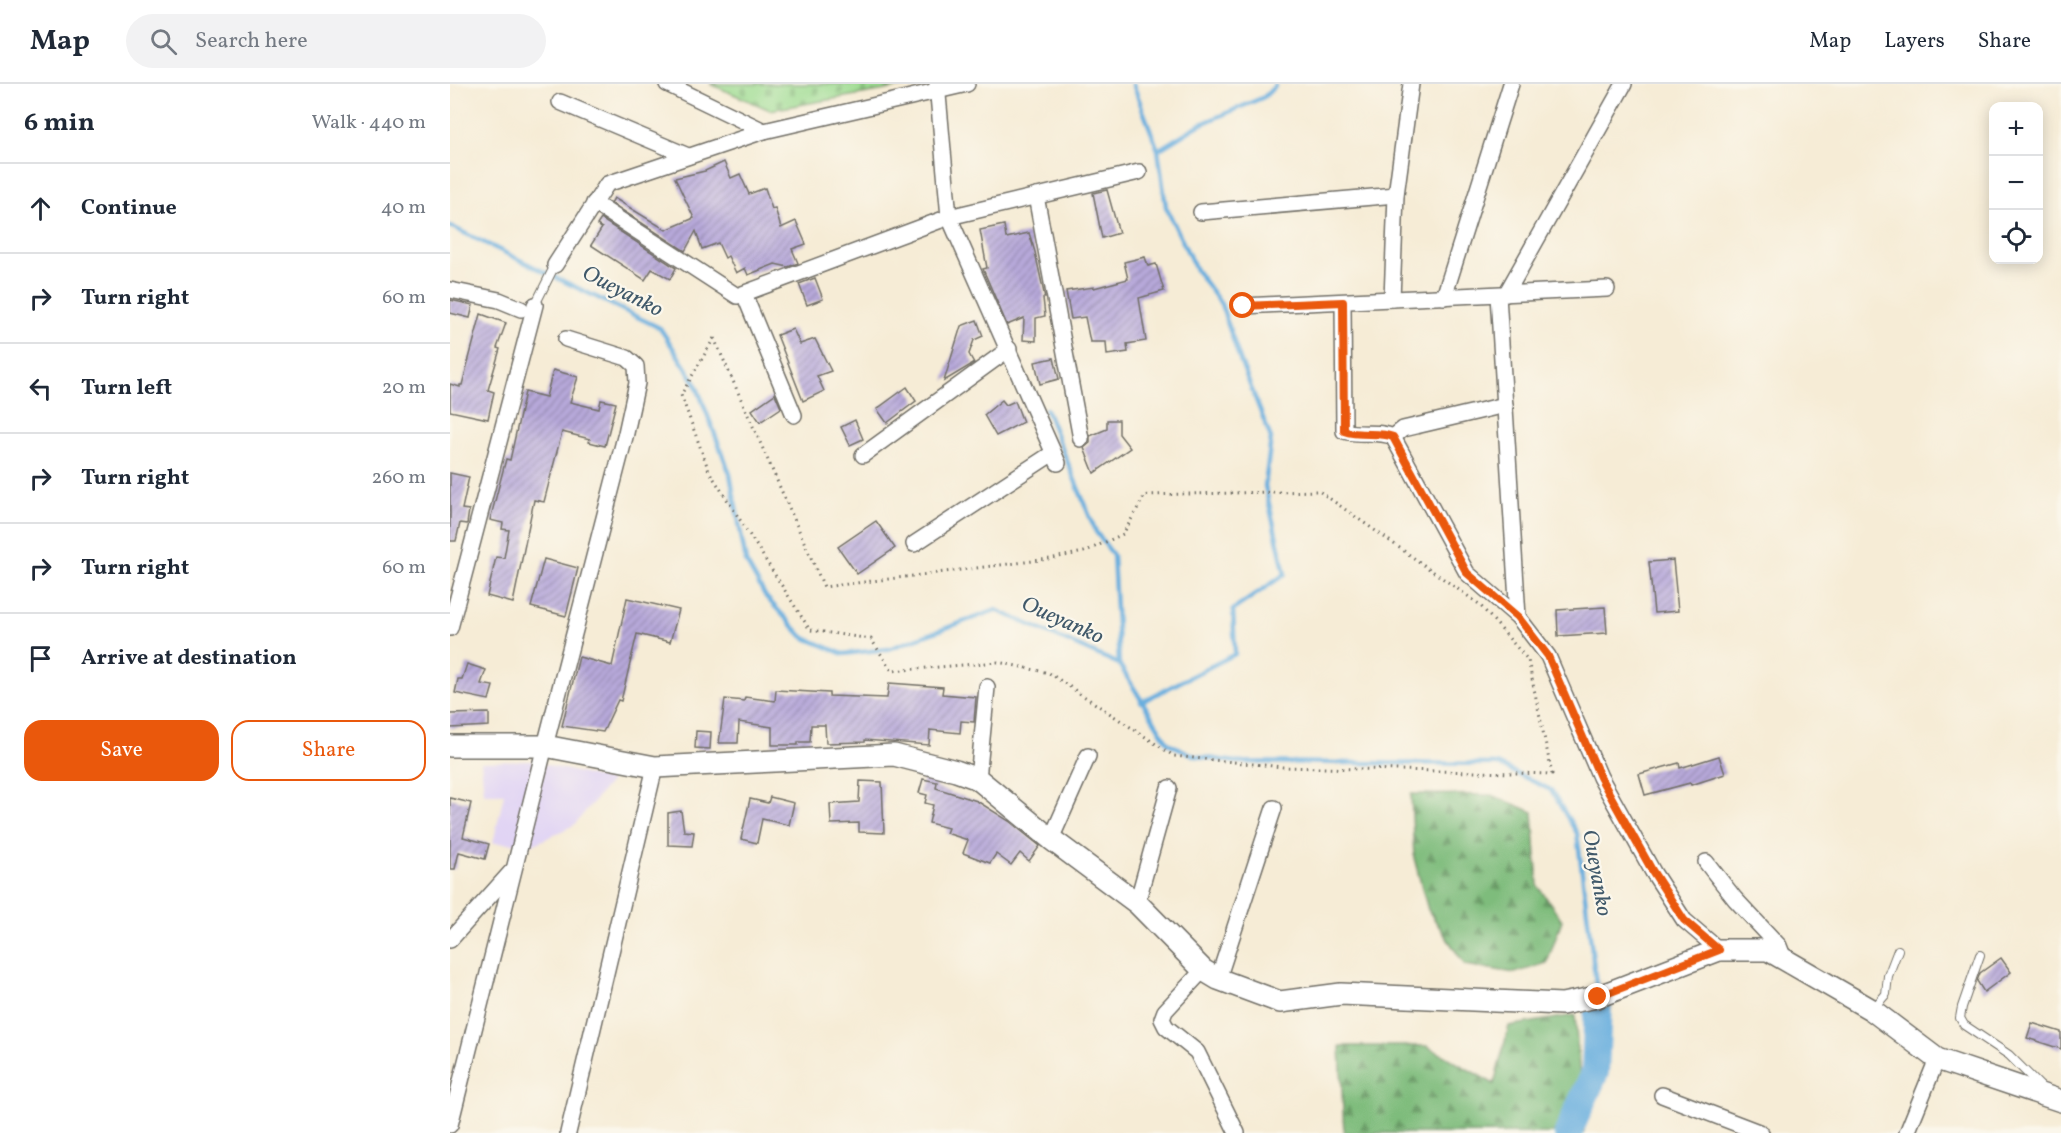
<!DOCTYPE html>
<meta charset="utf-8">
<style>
body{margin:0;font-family:Vollkorn,serif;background:#f2f2f3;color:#1f2937}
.controls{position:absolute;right:18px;top:18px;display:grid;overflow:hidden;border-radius:12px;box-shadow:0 3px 15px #0003}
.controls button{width:54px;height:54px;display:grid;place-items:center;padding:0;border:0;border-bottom:2px solid #e0e1e3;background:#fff;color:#1f2937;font:30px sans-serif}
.stop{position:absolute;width:18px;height:18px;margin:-14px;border:4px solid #ea580c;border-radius:50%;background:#fff}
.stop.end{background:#ea580c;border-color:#fff;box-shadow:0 2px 6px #0008}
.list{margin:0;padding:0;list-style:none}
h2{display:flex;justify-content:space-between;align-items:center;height:78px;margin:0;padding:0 24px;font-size:26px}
h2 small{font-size:20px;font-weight:400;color:#747a83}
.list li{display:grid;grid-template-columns:39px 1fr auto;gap:18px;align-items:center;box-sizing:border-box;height:90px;padding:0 24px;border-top:2px solid #e0e1e3}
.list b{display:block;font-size:22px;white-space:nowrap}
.list em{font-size:20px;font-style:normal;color:#747a83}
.actions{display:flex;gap:12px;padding:18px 24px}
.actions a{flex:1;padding:14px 0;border:2px solid #ea580c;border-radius:18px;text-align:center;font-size:21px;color:#ea580c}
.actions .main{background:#ea580c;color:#fff}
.icon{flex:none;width:33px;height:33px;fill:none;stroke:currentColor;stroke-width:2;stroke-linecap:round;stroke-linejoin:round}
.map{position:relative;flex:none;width:1611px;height:1049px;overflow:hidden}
header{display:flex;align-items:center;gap:36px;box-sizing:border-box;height:84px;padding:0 30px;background:#fff;border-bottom:2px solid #e0e1e3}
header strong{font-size:28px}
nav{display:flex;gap:33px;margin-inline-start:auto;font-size:21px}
.search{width:420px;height:54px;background:#f2f2f3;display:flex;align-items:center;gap:15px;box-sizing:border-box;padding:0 21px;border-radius:33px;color:#747a83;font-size:22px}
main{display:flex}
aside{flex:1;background:#fff}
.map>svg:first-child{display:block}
.built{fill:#e1d4f4}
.forest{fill:url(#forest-firs);stroke:#547453;stroke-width:1.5}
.cemetery{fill:url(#cemetery-stones);stroke:#64845e;stroke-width:1.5}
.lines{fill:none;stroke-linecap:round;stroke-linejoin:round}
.stream{stroke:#68aede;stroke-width:4.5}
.river{stroke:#68aede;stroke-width:28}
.building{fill:url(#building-hatch)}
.lane-casing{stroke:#726f67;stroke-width:10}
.street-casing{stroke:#726f67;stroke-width:18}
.secondary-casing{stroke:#726f67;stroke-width:24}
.path{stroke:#726f67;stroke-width:3;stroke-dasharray:1.5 4.5;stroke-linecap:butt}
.lane{stroke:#fff;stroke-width:8}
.street{stroke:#fff;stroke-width:15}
.secondary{stroke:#fff;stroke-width:21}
.route{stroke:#ea580c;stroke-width:8}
.labels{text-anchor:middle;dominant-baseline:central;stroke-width:4.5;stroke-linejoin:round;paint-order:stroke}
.water-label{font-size:22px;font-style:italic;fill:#40596a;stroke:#fbf7ec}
</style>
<header>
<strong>Map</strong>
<div class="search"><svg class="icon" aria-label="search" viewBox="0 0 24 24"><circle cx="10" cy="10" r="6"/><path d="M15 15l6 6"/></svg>Search here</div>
<nav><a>Map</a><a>Layers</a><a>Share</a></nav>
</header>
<main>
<aside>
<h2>6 min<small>Walk · 440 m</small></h2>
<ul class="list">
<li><svg class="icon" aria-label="ahead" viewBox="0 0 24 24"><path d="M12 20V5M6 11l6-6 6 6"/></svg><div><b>Continue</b></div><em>40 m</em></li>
<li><svg class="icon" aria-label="right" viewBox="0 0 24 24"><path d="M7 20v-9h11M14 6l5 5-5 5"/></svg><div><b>Turn right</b></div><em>60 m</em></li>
<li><svg class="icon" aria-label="left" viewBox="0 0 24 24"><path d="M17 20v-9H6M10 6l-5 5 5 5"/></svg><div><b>Turn left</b></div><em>20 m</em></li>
<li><svg class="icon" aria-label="right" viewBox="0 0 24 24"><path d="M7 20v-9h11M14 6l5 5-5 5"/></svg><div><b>Turn right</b></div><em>260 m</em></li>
<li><svg class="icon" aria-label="right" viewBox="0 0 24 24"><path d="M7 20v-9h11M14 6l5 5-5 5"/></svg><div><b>Turn right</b></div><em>60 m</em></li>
<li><svg class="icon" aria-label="arrive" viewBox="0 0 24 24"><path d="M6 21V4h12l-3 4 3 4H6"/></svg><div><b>Arrive at destination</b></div></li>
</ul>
<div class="actions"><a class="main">Save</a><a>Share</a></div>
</aside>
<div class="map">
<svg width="1611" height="1049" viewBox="0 0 1611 1049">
<defs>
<pattern id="forest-firs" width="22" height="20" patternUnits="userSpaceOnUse" patternTransform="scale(1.5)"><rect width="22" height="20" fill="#7ebc7b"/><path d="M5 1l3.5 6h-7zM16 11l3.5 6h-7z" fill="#679965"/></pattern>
<pattern id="cemetery-stones" width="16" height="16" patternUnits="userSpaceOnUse" patternTransform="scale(1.5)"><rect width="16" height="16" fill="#9ddc91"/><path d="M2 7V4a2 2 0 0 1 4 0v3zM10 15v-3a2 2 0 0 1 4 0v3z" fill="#87bd7d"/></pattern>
<pattern id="building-hatch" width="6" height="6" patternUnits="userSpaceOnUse" patternTransform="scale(1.5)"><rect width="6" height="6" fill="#b7a9da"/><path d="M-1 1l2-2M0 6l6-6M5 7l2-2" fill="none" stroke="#958ab1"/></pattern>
</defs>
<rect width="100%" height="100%" fill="#fbf7ec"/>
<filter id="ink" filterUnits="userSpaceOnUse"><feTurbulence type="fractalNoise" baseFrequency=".0167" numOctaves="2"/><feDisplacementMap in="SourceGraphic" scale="12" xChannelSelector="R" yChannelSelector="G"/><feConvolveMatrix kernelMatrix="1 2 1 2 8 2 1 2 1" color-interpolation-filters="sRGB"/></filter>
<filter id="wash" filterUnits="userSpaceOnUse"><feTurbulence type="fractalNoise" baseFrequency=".008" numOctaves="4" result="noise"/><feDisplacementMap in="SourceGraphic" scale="24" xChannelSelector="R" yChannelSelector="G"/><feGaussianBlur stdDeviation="1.35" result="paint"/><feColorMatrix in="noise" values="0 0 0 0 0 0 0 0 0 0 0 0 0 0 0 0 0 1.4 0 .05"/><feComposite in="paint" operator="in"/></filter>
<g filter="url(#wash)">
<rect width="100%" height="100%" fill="#f6ecd6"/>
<polygon class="built" points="82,677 161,697 124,741 85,760 43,759 54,710 34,709 31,678"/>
<g class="forest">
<polygon points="961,710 1042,711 1083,728 1088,802 1112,836 1097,879 1065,889 1015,881 978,826 964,774"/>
<polygon points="1125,931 1134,1049 894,1049 890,962 977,962 1044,1000 1059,942"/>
</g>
<polygon class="cemetery" points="260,0 470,0 320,26"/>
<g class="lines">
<g class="stream">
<polyline points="683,0 708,66 716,123 746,186 771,220 790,276 821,354 815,402 835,490 783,526 785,570 691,618"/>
<polyline points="708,66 749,41 814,13 825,2"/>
<polyline points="0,142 210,244 245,298 280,390 296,478 316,513 353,553 393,570 438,565 546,526 669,580 718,659 745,672 786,678 1047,680 1101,706 1127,749 1147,907"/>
<polyline points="596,325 646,448 663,471 669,580"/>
</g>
<polyline class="river" points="1118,1049 1145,988 1148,920"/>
</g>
<g id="blocks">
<g class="building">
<polygon points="274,78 281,94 290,90 299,110 315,104 322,125 325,124 331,144 346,137 356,160 342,165 348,179 338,183 325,180 298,191 295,184 286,189 278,172 275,174 268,159 252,165 246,147 235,167 161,119 164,114 216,146 244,134 225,94 255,87"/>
<polygon points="657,106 669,149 652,154 643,109"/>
<polygon points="151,135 226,184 220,195 202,185 195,196 141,161 152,144 147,141"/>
<polygon points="554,141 556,154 579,149 585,168 595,214 593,214 595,232 586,234 586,257 573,256 574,234 557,241 533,185 537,184 530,146"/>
<polygon points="695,173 698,182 706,180 714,207 689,214 696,257 677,260 678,268 657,271 656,258 640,258 635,233 621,235 616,207 644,203 644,204 678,195 674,178"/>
<polygon points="365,194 373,215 357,221 349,200"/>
<polygon points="0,216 23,221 20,234 0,229"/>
<polygon points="31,230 56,239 47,264 50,265 38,306 44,308 38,335 0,327 0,300 10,303 10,301 12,301"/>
<polygon points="527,236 533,252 524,256 519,270 524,279 494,297 511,242"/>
<polygon points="343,245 350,260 365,255 381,287 367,292 374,307 353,317 327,251"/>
<polygon points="604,274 609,295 590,300 585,278"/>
<polygon points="103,286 128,293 120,318 149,325 151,316 166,319 155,362 139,358 140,355 112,348 94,418 84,416 63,519 37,512 46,473 54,474 59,446 52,445 53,439 40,436 56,375 60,376 75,308 96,313"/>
<polygon points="457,303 466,317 437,339 427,325"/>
<polygon points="325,310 331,324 310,338 302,326"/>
<polygon points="552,316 556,321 565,317 573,338 546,352 534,331"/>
<polygon points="405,336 413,355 400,361 391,343"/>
<polygon points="657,336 669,336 669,350 680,364 644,389 634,364 640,359 640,352 657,345"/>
<polygon points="0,389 19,393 12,425 19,426 17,440 10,439 6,457 0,457"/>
<polygon points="426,437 445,464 407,490 388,463"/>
<polygon points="94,475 128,484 116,532 81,523"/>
<polygon points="1223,476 1228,527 1204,529 1199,478"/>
<polygon points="177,514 229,526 220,558 187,550 171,617 168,616 153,648 112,642 129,573 162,582"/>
<polygon points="1155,523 1157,549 1108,552 1107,526"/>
<polygon points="17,580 36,586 31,600 43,602 39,616 5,609 8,595 12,595"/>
<polygon points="439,599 493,603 492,610 526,613 524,638 511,637 510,649 480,646 479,661 415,656 415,658 376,659 375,641 361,641 360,658 348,658 348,661 322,661 322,643 289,638 288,659 269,659 275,615 294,617 295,613 325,617 326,606 379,609 379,612 437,614"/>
<polygon points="39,629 39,642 0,644 0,630"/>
<polygon points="246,647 261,648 260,665 245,664"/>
<polygon points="1269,672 1275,690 1241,701 1240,699 1195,711 1189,690 1229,679 1230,684"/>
<polygon points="473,695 487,698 486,704 527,717 559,737 590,762 579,777 570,769 561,781 546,770 540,779 513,769 518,756 496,749 498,744 479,739 483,721 475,719 477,711 469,709"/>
<polygon points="410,697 432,698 434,749 409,748 409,739 381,740 380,720 409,718"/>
<polygon points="320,713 344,719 339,741 312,735 307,759 291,755 300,715 318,719"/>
<polygon points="0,714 21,719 13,753 39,760 35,775 9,768 5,785 0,785"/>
<polygon points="231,727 234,747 244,748 242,762 218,761 218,729"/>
<polygon points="1551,874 1561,888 1534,908 1527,897 1530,889"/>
<polygon points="1582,939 1611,948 1611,965 1577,954"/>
</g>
</g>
</g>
<g filter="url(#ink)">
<use href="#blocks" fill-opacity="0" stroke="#726f67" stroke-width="1.5"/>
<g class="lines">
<defs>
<g id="lane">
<polyline points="85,221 105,181"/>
<polyline points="1530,871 1512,923 1510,934 1514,941 1559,971 1591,1003"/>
<polyline points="1423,925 1436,910 1438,892 1448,866"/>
</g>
<g id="street">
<polyline points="217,0 314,47"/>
<polyline points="487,0 499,133 608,379"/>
<polyline points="110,18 238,72"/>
<polyline points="586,112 631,355"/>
<polyline points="144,119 287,212 499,133 689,88"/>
<polyline points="751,128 946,111"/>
<polyline points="105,181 157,100 314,47 517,0"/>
<polyline points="0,206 49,216 71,225"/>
<polyline points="294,210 344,331"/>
<polyline points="1056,210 1174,0"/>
<polyline points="1048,211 1068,533"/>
<polyline points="994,213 1061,0"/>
<polyline points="942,215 946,111 961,0"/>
<path d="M893,218L894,347C910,352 929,346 943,353L1017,489L1068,533L1098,572L1150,693L1203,788L1234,836L1269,866"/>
<polyline points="793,222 1157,205"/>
<polyline points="943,353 953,345 1055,321"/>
<polyline points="413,371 559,265"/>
<polyline points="464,460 603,369"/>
<polyline points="0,544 85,221"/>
<polyline points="528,695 537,603"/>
<polyline points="601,755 638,672"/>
<polyline points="1256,778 1285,815 1329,862 1334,875"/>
<polyline points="687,819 719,704"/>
<polyline points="0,856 62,787"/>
<polyline points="753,886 715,927 712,935 716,943 747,968 787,1049"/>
<polyline points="768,895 824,724"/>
<polyline points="1212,1011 1311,1049"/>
<polyline points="0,1041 95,662 176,349 187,299 186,282 177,274 116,255"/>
<polyline points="118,1049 205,683"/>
<polyline points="1457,1049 1487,975"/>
</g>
<polyline id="secondary" points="0,662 95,662 205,683 444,671 506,687 528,695 601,755 687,819 753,886 768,895 830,918 891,910 1112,920 1147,913 1269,866 1318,866 1422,926 1487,975 1611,1017"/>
</defs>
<use href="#lane" class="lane-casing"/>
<use href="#street" class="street-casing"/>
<use href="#secondary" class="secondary-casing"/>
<polygon class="path" points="264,254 374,503 599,475 634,468 673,450 695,411 869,407 1029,520 1078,576 1102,690 833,683 724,672 599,589 548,578 442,587 421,555 360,546 259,387 231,311"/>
<use href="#lane" class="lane"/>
<use href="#street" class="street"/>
<use href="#secondary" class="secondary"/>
</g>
</g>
<g class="lines" filter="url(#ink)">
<path class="route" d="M793,222L893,218L894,347C910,353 930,347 943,353L1017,489L1068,533L1098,572L1150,693L1203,788L1234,836L1269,866L1148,913"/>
</g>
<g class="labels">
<g class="water-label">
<text transform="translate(172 208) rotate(27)">Oueyanko</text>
<text transform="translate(612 537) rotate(24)">Oueyanko</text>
<text transform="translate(1146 789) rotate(80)">Oueyanko</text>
</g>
</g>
</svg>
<div class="controls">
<button>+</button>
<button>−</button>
<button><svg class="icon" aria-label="locate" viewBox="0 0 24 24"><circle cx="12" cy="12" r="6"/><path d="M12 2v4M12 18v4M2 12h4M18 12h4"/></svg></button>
</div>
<div class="stop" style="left:793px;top:222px"></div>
<div class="stop end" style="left:1148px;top:913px"></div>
</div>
</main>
